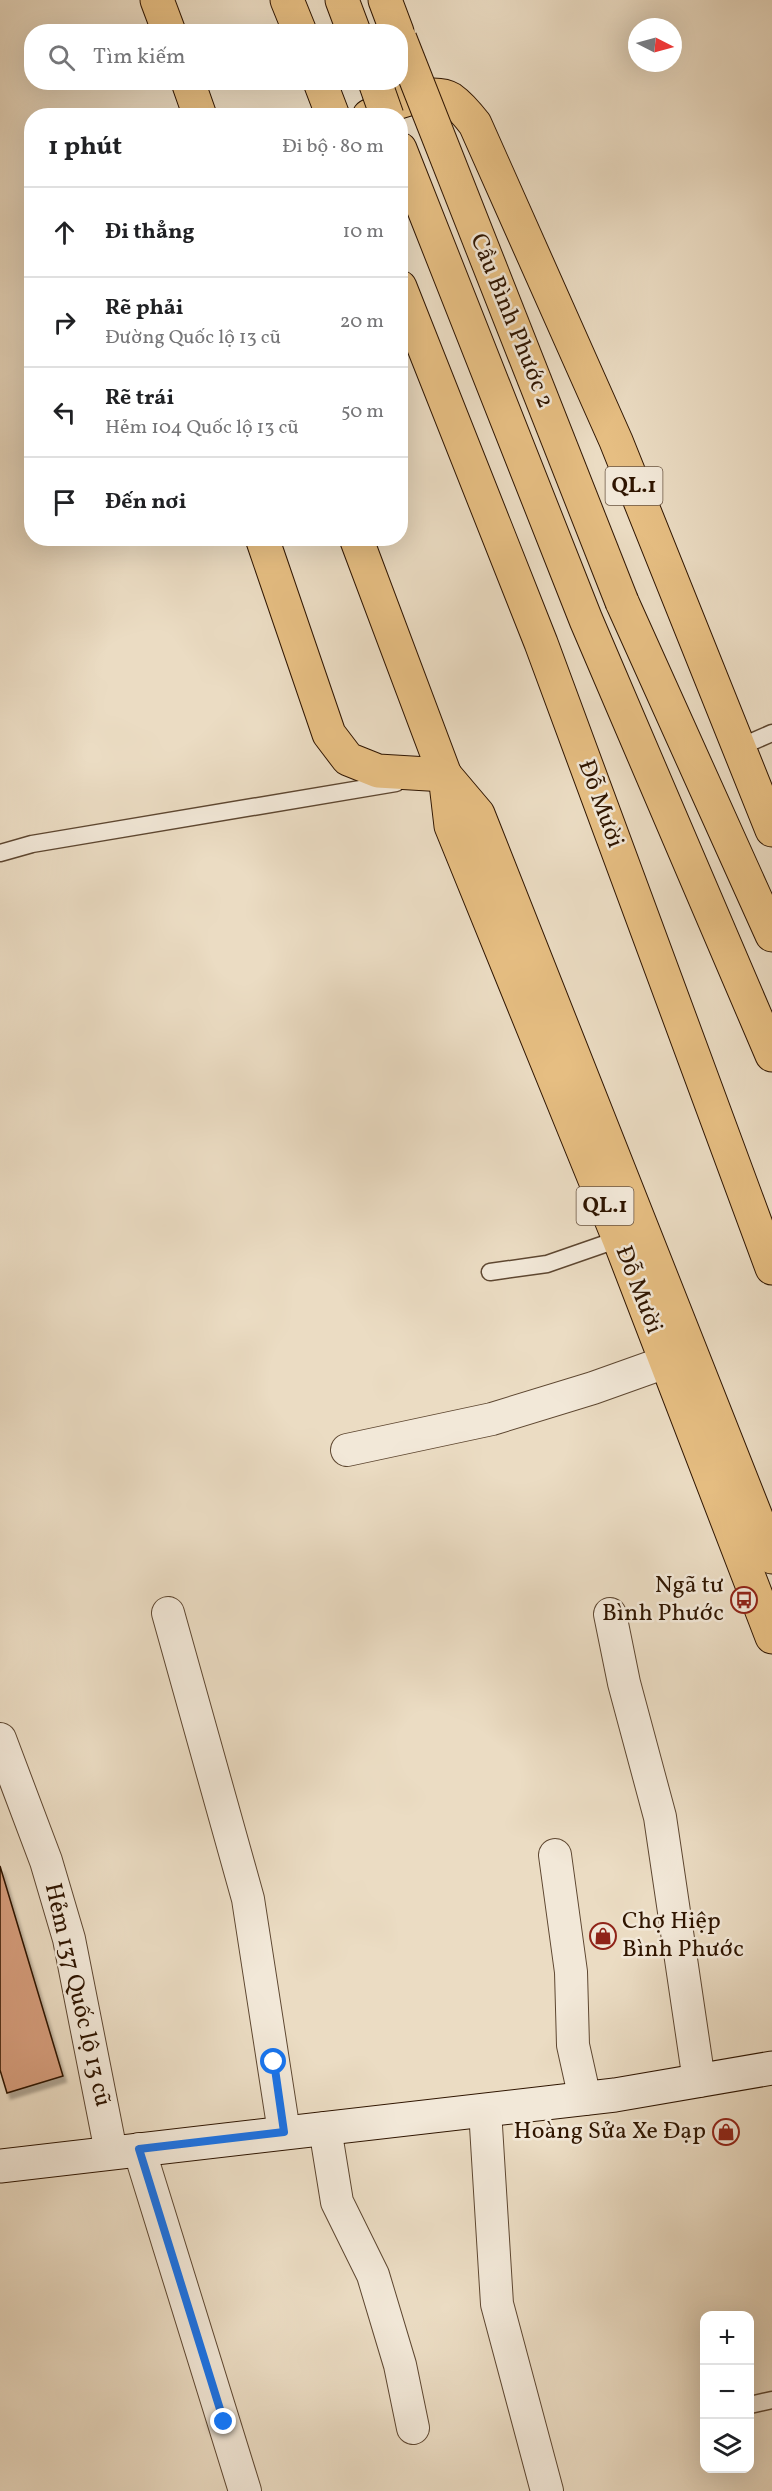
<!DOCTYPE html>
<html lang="vi">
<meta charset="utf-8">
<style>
body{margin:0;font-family:Vollkorn,serif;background:#f2f2f2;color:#202124}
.controls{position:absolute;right:18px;bottom:18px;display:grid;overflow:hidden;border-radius:12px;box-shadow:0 6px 24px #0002}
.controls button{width:54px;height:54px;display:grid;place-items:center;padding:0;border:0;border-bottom:2px solid #e0e0e0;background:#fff;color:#202124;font:30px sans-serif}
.compass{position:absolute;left:628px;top:18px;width:54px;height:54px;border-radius:50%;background:#fff;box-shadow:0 6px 24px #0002;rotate:96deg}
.stop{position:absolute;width:18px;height:18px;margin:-14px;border:4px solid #1a73e8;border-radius:50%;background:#fff}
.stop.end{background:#1a73e8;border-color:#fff;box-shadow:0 2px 6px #0008}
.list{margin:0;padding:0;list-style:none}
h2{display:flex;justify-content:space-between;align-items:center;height:78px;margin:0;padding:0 24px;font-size:26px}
h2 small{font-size:20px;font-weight:400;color:#757577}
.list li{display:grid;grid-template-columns:39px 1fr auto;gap:18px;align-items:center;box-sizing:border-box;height:90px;padding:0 24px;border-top:2px solid #e0e0e0}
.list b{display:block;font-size:22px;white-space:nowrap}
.list p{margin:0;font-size:20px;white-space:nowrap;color:#757577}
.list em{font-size:20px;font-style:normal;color:#757577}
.icon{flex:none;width:33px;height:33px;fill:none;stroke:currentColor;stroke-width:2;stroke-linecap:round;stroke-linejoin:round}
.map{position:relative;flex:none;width:772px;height:2491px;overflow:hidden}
.search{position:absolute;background:#fff;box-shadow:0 6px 24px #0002;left:24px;top:24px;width:384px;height:66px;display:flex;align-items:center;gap:15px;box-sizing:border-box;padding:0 21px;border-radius:24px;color:#757577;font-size:22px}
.panel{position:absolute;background:#fff;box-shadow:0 6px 24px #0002;left:24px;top:108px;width:384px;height:438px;border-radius:24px}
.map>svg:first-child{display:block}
.building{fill:#d59d7c;stroke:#2f1500;stroke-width:1.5;filter:url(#shadow)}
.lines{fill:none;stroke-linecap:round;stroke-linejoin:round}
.lane-casing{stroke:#5e4731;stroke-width:19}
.street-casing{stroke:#5e4731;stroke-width:34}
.secondary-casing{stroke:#2f1500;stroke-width:35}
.highway-casing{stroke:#2f1500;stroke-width:35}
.lane{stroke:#f2e8d8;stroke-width:16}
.street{stroke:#f2e8d8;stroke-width:32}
.secondary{stroke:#f2e8d8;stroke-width:33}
.highway{stroke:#e6be82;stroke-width:33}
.highway-bridge-casing{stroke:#2f1500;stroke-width:35;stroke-linecap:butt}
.highway-bridge{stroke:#e6be82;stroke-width:33}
.route{stroke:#1a73e8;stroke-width:8}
.labels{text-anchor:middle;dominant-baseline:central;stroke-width:5;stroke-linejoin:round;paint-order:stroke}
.shield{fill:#f2e8d8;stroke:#6a5441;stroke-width:1.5}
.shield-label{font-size:22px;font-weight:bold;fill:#2f1500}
.street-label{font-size:24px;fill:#2f1500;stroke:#f2e8d8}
.poi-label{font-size:24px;fill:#2f1500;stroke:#f2e8d8;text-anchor:end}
</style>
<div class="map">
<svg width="772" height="2491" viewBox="0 0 772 2491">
<defs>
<filter id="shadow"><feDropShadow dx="3.5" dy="6" stdDeviation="1.5" flood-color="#0004"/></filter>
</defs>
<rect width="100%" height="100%" fill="#ebdcc3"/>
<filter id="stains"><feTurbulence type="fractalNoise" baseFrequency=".00333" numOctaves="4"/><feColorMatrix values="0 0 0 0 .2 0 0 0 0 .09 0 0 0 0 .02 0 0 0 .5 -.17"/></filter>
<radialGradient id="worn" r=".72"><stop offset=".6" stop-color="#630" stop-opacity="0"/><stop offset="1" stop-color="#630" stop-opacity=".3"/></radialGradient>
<polygon class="building" points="0,1866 63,2076 7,2093 0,2070"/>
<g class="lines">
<defs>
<g id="lane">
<polyline points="740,747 772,733"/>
<polyline points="0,853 32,844 396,783"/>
<polyline points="490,1272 547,1264 619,1239"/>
<polyline points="750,2405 772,2400"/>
</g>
<g id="street">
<polyline points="347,1450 492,1419 593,1388 666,1362"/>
<polyline points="168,1613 248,1899 284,2132"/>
<polyline points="610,1614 624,1683 660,1817 699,2081"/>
<polyline points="0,1739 46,1861 69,1939 111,2152"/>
<polyline points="555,1855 571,1972 573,2045 585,2099"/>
<polyline points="485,2110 497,2304 547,2491"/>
<polyline points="325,2128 337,2202 373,2275 400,2365 413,2428"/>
<polyline points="139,2149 245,2491"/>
</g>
<polyline id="secondary" points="0,2166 615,2095 772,2068"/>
<g id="highway">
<polyline points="157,0 169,32"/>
<polyline points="287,0 300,32"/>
<polyline points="342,0 354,32"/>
<polyline points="385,0 397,32"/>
<polyline points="188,82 200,116"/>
<polyline points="320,82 333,116"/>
<path d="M369,116C387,105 431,87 451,99C461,106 468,115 475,124L616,441L772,830"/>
<polyline points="400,149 586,620 772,1055"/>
<polyline points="400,287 541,643 772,1268"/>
<polyline points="262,538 329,734 348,759 378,771 445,775"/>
<polyline points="356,538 445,775 451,826 619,1239 772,1637"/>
<polyline points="622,602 772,935"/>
<polyline points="445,775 478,814 772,1557"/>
</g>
</defs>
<use href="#lane" class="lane-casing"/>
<use href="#street" class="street-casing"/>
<use href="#secondary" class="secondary-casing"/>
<use href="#highway" class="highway-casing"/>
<use href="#lane" class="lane"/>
<use href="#street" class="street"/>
<use href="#secondary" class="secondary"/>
<use href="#highway" class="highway"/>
<defs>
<g id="highway-bridge">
<polyline points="400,39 622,602"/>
<polyline points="375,82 387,116"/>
</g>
</defs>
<use href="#highway-bridge" class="highway-bridge-casing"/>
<use href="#highway-bridge" class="highway-bridge"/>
</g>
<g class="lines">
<polyline class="route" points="224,2422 139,2149 284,2132 274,2062"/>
</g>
<defs>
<symbol id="bus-ring" viewBox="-11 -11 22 22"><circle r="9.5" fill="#f2e8d8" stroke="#8f2418" stroke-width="1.5"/><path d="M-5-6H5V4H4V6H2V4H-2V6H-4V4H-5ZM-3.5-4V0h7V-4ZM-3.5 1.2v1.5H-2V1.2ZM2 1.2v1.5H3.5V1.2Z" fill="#8f2418"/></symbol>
<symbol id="shop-ring" viewBox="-11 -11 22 22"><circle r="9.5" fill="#f2e8d8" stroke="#8f2418" stroke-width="1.5"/><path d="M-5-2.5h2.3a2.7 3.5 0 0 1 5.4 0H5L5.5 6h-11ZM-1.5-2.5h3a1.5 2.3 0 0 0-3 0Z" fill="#8f2418"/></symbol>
</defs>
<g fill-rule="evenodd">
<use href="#bus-ring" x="729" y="1585" width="30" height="30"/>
<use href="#shop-ring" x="588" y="1921" width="30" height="30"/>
<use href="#shop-ring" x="711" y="2117" width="30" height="30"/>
</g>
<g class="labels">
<g class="shield">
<rect x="605.5" y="467" width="57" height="38" rx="4.5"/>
<rect x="576.5" y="1187" width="57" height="38" rx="4.5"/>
</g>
<g class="shield-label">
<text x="634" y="486">QL.1</text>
<text x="605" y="1206">QL.1</text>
</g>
<g class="street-label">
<text transform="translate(511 321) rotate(68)">Cầu Bình Phước 2</text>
<text transform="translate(600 804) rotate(70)">Đỗ Mười</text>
<text transform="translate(638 1290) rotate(69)">Đỗ Mười</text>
<text transform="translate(77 1995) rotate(77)">Hẻm 137 Quốc lộ 13 cũ</text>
</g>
<g class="poi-label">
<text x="724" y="1586">Ngã tư<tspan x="724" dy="28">Bình Phước</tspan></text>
<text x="622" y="1922" text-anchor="start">Chợ Hiệp<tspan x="622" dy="28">Bình Phước</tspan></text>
<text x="706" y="2132">Hoàng Sửa Xe Đạp</text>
</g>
</g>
<rect width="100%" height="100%" filter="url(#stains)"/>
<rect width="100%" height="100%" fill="url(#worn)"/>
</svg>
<div class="controls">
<button>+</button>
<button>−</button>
<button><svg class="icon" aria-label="layers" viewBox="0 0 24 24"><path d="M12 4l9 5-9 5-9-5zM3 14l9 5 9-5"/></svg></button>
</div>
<svg class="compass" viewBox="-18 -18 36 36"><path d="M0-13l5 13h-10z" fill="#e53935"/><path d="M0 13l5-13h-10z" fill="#757577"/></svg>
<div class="stop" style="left:274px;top:2062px"></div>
<div class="stop end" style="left:224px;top:2422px"></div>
<div class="search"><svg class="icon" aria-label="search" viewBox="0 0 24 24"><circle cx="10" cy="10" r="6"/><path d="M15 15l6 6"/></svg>Tìm kiếm</div>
<section class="panel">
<h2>1 phút<small>Đi bộ · 80 m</small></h2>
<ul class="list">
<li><svg class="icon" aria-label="ahead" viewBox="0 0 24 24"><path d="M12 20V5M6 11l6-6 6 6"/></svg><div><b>Đi thẳng</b></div><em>10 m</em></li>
<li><svg class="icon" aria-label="right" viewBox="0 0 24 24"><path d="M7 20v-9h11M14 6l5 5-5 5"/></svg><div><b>Rẽ phải</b><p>Đường Quốc lộ 13 cũ</p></div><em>20 m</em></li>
<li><svg class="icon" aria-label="left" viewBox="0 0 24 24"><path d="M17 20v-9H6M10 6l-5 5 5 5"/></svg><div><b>Rẽ trái</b><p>Hẻm 104 Quốc lộ 13 cũ</p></div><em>50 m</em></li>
<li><svg class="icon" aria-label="arrive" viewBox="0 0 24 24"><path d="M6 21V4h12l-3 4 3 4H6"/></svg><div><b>Đến nơi</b></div></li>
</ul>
</section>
</div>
